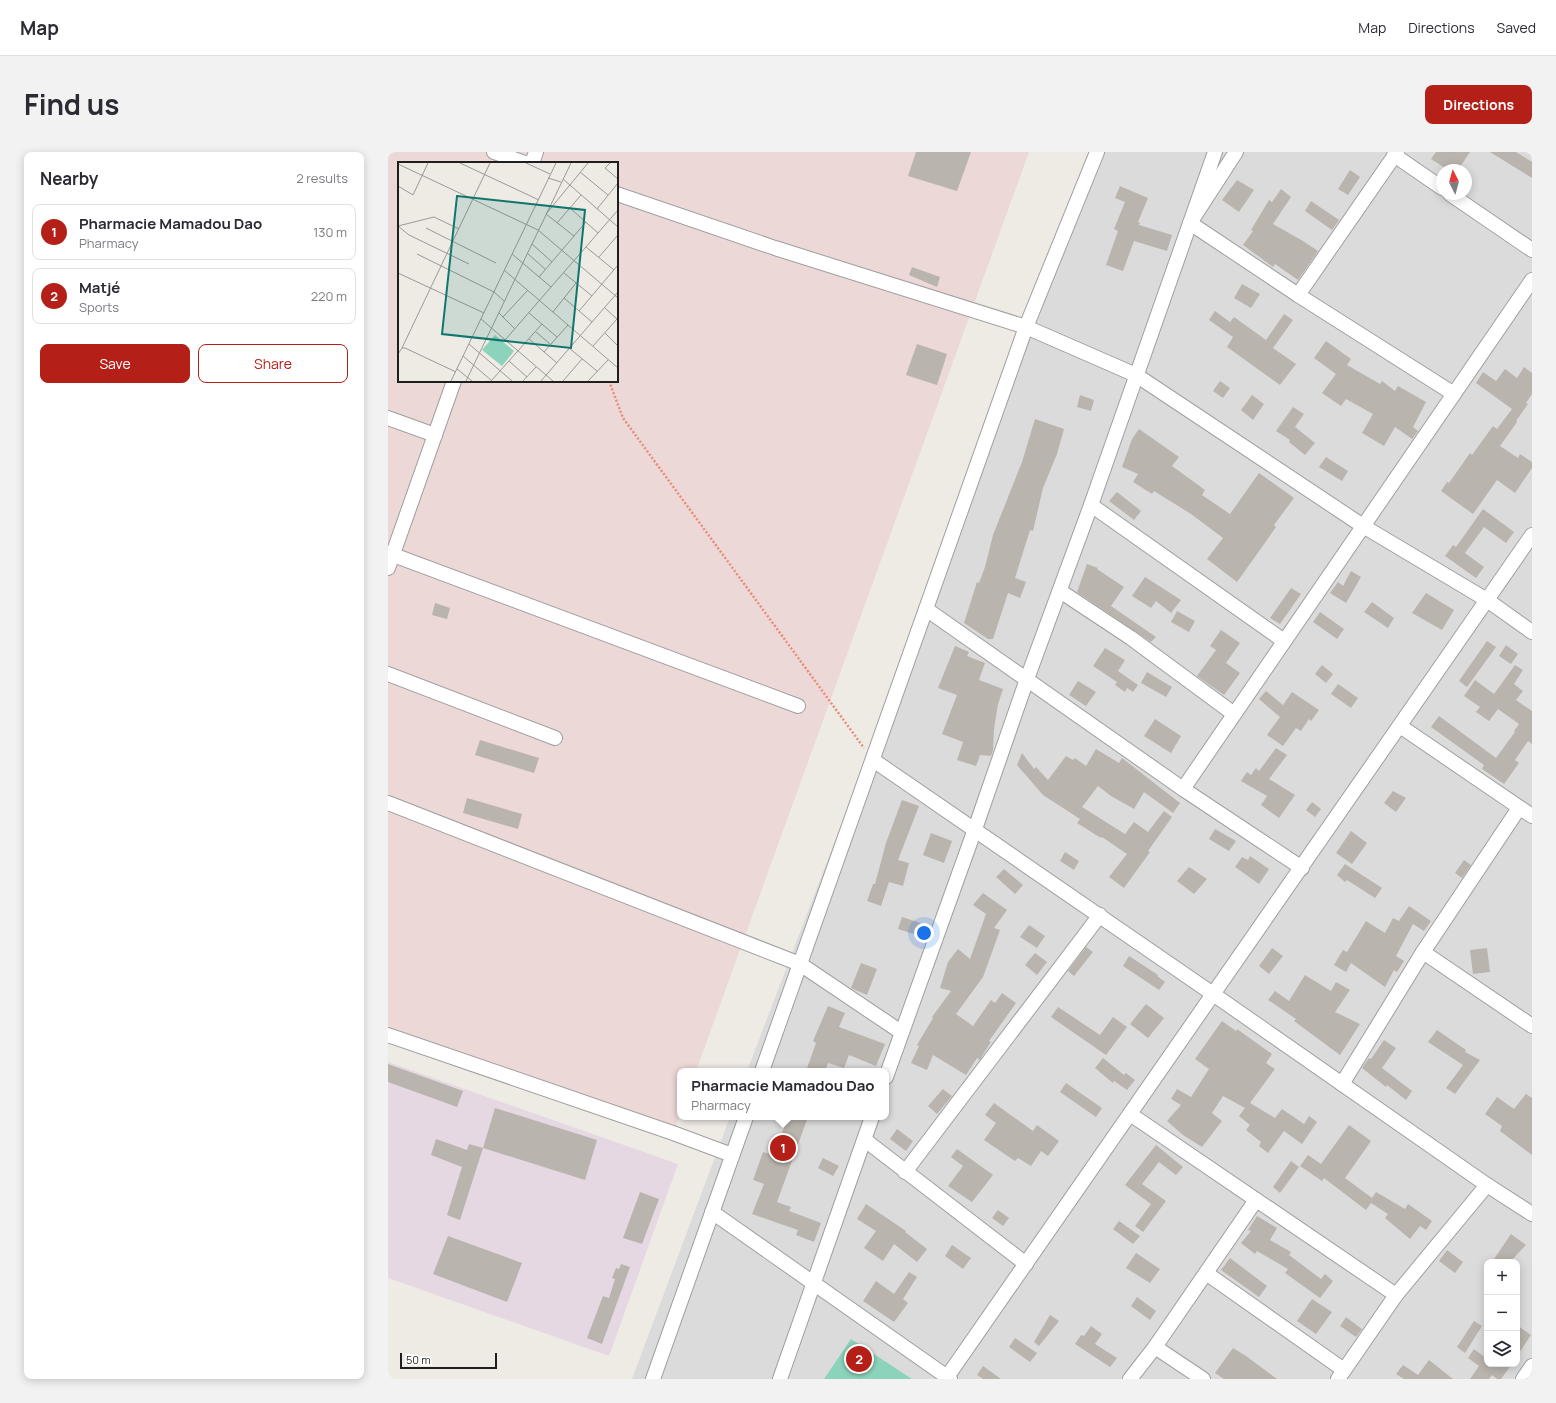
<!DOCTYPE html>
<meta charset="utf-8">
<style>
body{margin:0;font-family:Manrope,sans-serif;background:#f2f2f3;color:#2b2b33}
.controls{position:absolute;right:12px;bottom:12px;display:grid;overflow:hidden;border-radius:8px;box-shadow:0 2px 10px #0003}
.controls button{width:36px;height:36px;display:grid;place-items:center;padding:0;border:0;border-bottom:1px solid #e1e1e2;background:#fff;color:#2b2b33;font:20px sans-serif}
.compass{position:absolute;left:1048px;top:12px;width:36px;height:36px;border-radius:50%;background:#fff;box-shadow:0 2px 10px #0003;rotate:354deg}
.scale{position:absolute;left:12px;bottom:10px;width:97px;box-sizing:border-box;padding-left:4px;border:2px solid #1e1e1e;border-top:0;font-size:11px;line-height:14px;white-space:nowrap;color:#1e1e1e;-webkit-text-stroke:3px #fff;paint-order:stroke}
.you{position:absolute;left:536px;top:781px;width:14px;height:14px;margin:-10px;border:3px solid #fff;border-radius:50%;background:#1a73e8;box-shadow:0 0 0 6px #1a73e833}
.badge{display:grid;place-items:center;width:26px;height:26px;border-radius:50%;background:#b41f17;color:#fff;font-size:13px;font-weight:700}
.pin{position:absolute;translate:-50% -50%;border:2px solid #fff;box-shadow:0 1px 4px #0006}
.popup{position:absolute;left:289px;top:916px;width:212px;height:52px;box-sizing:border-box;display:grid;place-content:center;border-radius:8px;background:#fff;filter:drop-shadow(0 1px 3px #0005);font-size:13px;white-space:nowrap;color:#7c7c81}
.popup b{font-size:15px;color:#2b2b33}
.popup::after{content:'';position:absolute;left:50%;top:100%;margin-left:-8px;border:8px solid transparent;border-top-color:#fff}
.list{margin:0;padding:0;list-style:none}
h2{display:flex;justify-content:space-between;align-items:center;height:52px;margin:0;padding:0 16px;font-size:17px}
h2 small{font-size:13px;font-weight:400;color:#7c7c81}
.list li{display:grid;grid-template-columns:26px 1fr auto;gap:12px;align-items:center;box-sizing:border-box;height:56px;margin:0 8px 8px;padding:0 8px;border:1px solid #e1e1e2;border-radius:8px}
.list b{display:block;font-size:15px;white-space:nowrap}
.list p{margin:0;font-size:13px;white-space:nowrap;color:#7c7c81}
.list em{font-size:13px;font-style:normal;color:#7c7c81}
.actions{display:flex;gap:8px;padding:12px 16px}
.actions a{flex:1;padding:9px 0;border:1px solid #b41f17;border-radius:8px;text-align:center;font-size:14px;color:#b41f17}
.actions .main{background:#b41f17;color:#fff}
.icon{flex:none;width:22px;height:22px;fill:none;stroke:currentColor;stroke-width:2;stroke-linecap:round;stroke-linejoin:round}
.map{position:relative;flex:none;width:1144px;height:1227px;overflow:hidden;border-radius:8px}
header{display:flex;align-items:center;gap:24px;box-sizing:border-box;height:56px;padding:0 20px;background:#fff;border-bottom:1px solid #e1e1e2}
header strong{font-size:19px}
nav{display:flex;gap:22px;margin-inline-start:auto;font-size:14px}
.intro{display:flex;align-items:center;justify-content:space-between;box-sizing:border-box;height:96px;padding:0 24px}
h1{margin:0;font-size:28px}
.button{padding:10px 18px;border-radius:8px;background:#b41f17;color:#fff;font-size:14px;font-weight:700}
main{display:flex;gap:24px;padding:0 24px}
aside{flex:1;background:#fff;border-radius:8px;box-shadow:0 2px 10px #0003}
.map>svg:first-child{display:block}
.residential{fill:#dcdbdb;fill-rule:evenodd}
.commercial{fill:#ecd8d6;fill-rule:evenodd}
.industrial{fill:#e6d8e2}
.pitch{fill:#8cd3bb}
.building{fill:#bab4ae}
.lines{fill:none;stroke-linecap:round;stroke-linejoin:round}
.minor-casing{stroke:#9f9f9f;stroke-width:16}
.path{stroke:#e98b7a;stroke-width:2.5;stroke-dasharray:2 2;stroke-linecap:butt}
.minor{stroke:#fff;stroke-width:14}
.inset-road{fill:none;stroke:#9b9995;stroke-width:1}
.view{fill:#0f766e;fill-opacity:0.15;stroke:#0f766e;stroke-width:2}
.inset-edge{fill:none;stroke:#1e1e1e;stroke-width:2}
</style>
<header>
<strong>Map</strong>
<nav><a>Map</a><a>Directions</a><a>Saved</a></nav>
</header>
<div class="intro"><h1>Find us</h1><a class="button">Directions</a></div>
<main>
<aside>
<h2>Nearby<small>2 results</small></h2>
<ul class="list">
<li><span class="badge">1</span><div><b>Pharmacie Mamadou Dao</b><p>Pharmacy</p></div><em>130 m</em></li>
<li><span class="badge">2</span><div><b>Matjé</b><p>Sports</p></div><em>220 m</em></li>
</ul>
<div class="actions"><a class="main">Save</a><a>Share</a></div>
</aside>
<div class="map">
<svg width="1144" height="1227" viewBox="0 0 1144 1227">
<rect width="100%" height="100%" fill="#eeebe5"/>
<path class="residential" d="M710,0H1144V1227H244L342,965H498V919H359ZM1054,18H1078V42H1054ZM1099,1110H1129V1212H1099Z"/>
<path class="commercial" d="M0,0H641L308,919H292V963L285,981L0,883ZM11,11H229V229H11Z"/>
<polygon class="industrial" points="0,910 290,1012 221,1204 0,1126"/>
<polygon class="pitch" points="463,1187 524,1227 436,1227"/>
<g class="building">
<polygon points="528,0 583,0 569,39 520,24"/>
<polygon points="1048,0 1082,0 1070,18 1060,18 1043,7"/>
<polygon points="1102,0 1128,0 1144,10 1144,26"/>
<polygon points="962,18 972,25 960,43 950,37"/>
<polygon points="849,28 866,38 851,60 834,48"/>
<polygon points="732,34 760,46 750,70 752,71 751,73 784,83 779,99 746,89 735,119 718,113 730,79 726,77 737,50 727,46"/>
<polygon points="893,37 903,45 885,72 915,89 930,99 910,128 887,112 885,115 855,93 865,79 863,78 881,48 884,50"/>
<polygon points="923,49 951,68 944,78 917,59"/>
<polygon points="524,115 552,125 549,135 521,123"/>
<polygon points="854,132 872,142 863,156 846,146"/>
<polygon points="827,159 842,170 846,165 878,188 896,162 905,168 885,196 908,212 892,233 839,195 845,185 821,168"/>
<polygon points="938,189 963,207 959,213 992,232 994,229 1007,239 1010,234 1038,250 1025,275 1030,279 1024,287 1007,275 996,294 974,281 985,262 958,247 953,254 934,241 948,222 926,206"/>
<polygon points="529,192 559,202 549,233 518,223"/>
<polygon points="1136,215 1144,221 1144,242 1138,251 1140,252 1128,269 1129,270 1112,294 1130,306 1132,302 1144,310 1144,316 1127,341 1109,328 1085,362 1053,339 1059,330 1061,331 1082,301 1084,303 1105,274 1109,277 1124,257 1088,231 1095,220 1108,229 1117,217 1129,226"/>
<polygon points="832,229 842,236 835,246 825,239"/>
<polygon points="692,243 706,248 703,259 689,255"/>
<polygon points="864,243 876,252 865,268 853,258"/>
<polygon points="905,255 916,262 907,275 927,291 917,303 901,290 902,288 888,279"/>
<polygon points="647,267 676,277 669,302 655,336 645,379 642,378 627,426 638,430 632,446 620,441 605,487 600,487 576,471 589,430 591,431 597,415 605,383 634,310"/>
<polygon points="751,277 791,305 784,314 817,338 814,343 842,362 871,321 906,346 886,373 888,375 874,395 849,430 819,407 835,386 803,362 766,339 764,342 745,330 750,322 734,315 744,287"/>
<polygon points="938,305 960,319 954,329 931,315"/>
<polygon points="729,340 753,359 746,368 721,349"/>
<polygon points="1095,357 1126,380 1118,391 1096,375 1077,401 1096,415 1088,426 1057,404 1065,393 1068,395"/>
<polygon points="699,412 710,416 709,417 736,435 723,454 768,485 763,490 689,440"/>
<polygon points="963,419 973,425 958,451 942,441 950,430 955,434"/>
<polygon points="757,425 793,448 783,461 768,449 763,456 744,444"/>
<polygon points="903,436 913,442 892,472 882,466"/>
<polygon points="1038,441 1066,458 1054,478 1024,461"/>
<polygon points="984,450 1006,466 1000,476 976,460"/>
<polygon points="47,451 62,456 59,467 44,463"/>
<polygon points="789,459 807,469 801,480 783,470"/>
<polygon points="932,460 956,477 949,487 925,470"/>
<polygon points="833,478 852,491 838,511 852,521 836,543 809,524 828,498 822,494"/>
<polygon points="1099,489 1108,495 1079,535 1071,529"/>
<polygon points="1118,493 1130,502 1123,512 1111,504"/>
<polygon points="567,494 581,500 579,504 597,511 591,528 615,537 610,552 606,577 605,598 603,604 592,603 588,614 569,608 575,590 554,582 569,543 550,536"/>
<polygon points="717,496 737,508 730,519 750,533 745,540 739,536 737,540 727,533 729,530 705,514"/>
<polygon points="934,513 945,522 938,531 927,522"/>
<polygon points="1127,513 1135,518 1126,532 1135,539 1128,548 1144,559 1144,592 1140,589 1127,608 1131,611 1116,632 1094,617 1096,613 1043,575 1051,564 1108,606 1127,580 1126,579 1131,572 1110,557 1101,569 1088,560 1092,555 1076,544 1087,528 1106,542"/>
<polygon points="759,520 784,535 778,545 753,531"/>
<polygon points="690,529 708,540 698,554 681,543"/>
<polygon points="950,532 970,546 963,556 943,542"/>
<polygon points="878,539 895,553 904,540 931,558 923,569 921,567 913,579 908,576 895,594 879,583 892,565 871,547"/>
<polygon points="767,567 793,584 783,601 756,584"/>
<polygon points="92,588 151,606 146,621 87,603"/>
<polygon points="888,596 899,603 881,627 907,643 891,666 873,653 879,644 853,629 859,620 863,623 868,616 871,619"/>
<polygon points="708,597 731,611 734,606 792,651 785,661 756,640 746,657 723,644 710,634 694,655 737,682 746,670 760,680 776,659 784,665 760,699 762,700 736,736 721,725 739,702 714,685 713,686 689,671 692,667 655,643 629,613 634,601 646,617 648,615 660,628 678,604 685,608 687,606 698,614"/>
<polygon points="1005,639 1018,646 1008,660 996,651"/>
<polygon points="79,646 134,662 130,677 75,661"/>
<polygon points="514,648 531,654 510,708 521,711 515,734 501,730 493,754 479,749 485,732 487,732 498,691"/>
<polygon points="924,650 933,657 927,665 918,658"/>
<polygon points="827,677 848,689 841,699 821,687"/>
<polygon points="963,679 979,691 964,712 948,701"/>
<polygon points="543,681 564,689 556,711 535,703"/>
<polygon points="677,700 691,709 686,718 672,709"/>
<polygon points="862,704 881,717 871,732 847,715 854,705 860,708"/>
<polygon points="1076,708 1083,713 1074,726 1067,721"/>
<polygon points="957,712 994,736 987,746 959,728 957,730 949,723"/>
<polygon points="801,715 819,727 806,742 789,729"/>
<polygon points="616,717 635,733 627,742 608,725"/>
<polygon points="595,741 619,758 606,776 612,778 595,825 568,862 585,874 603,848 607,851 614,841 628,851 601,889 603,890 594,904 592,908 589,906 578,923 545,903 539,918 523,911 531,894 529,893 545,866 544,865 563,839 552,836 560,810 570,797 582,807 598,762 585,753"/>
<polygon points="1021,754 1043,769 1036,779 1025,772 1008,804 1016,809 1009,820 1006,818 997,835 963,811 958,820 946,813 955,798 959,800 978,769 997,781 1005,766 1011,769"/>
<polygon points="514,765 536,772 532,784 510,777"/>
<polygon points="641,773 657,784 649,796 632,785"/>
<polygon points="698,795 705,800 686,824 680,819"/>
<polygon points="884,796 895,804 881,822 871,814"/>
<polygon points="1099,796 1102,820 1085,822 1082,798"/>
<polygon points="647,801 659,810 649,823 637,813"/>
<polygon points="741,804 770,823 769,824 777,830 771,838 735,814"/>
<polygon points="473,811 489,817 479,843 463,836"/>
<polygon points="917,823 943,839 948,830 962,838 947,860 972,872 952,903 906,869 908,867 880,848 887,839 901,849"/>
<polygon points="758,852 776,866 760,886 742,872"/>
<polygon points="440,854 457,861 451,875 497,892 488,914 461,903 456,916 440,911 437,919 418,919 428,891 425,889"/>
<polygon points="670,855 712,883 725,865 739,875 718,903 663,865"/>
<polygon points="834,869 848,879 849,877 884,902 878,911 887,917 862,951 887,966 894,957 916,972 921,964 929,970 914,992 896,979 880,1001 871,994 873,990 858,978 862,973 851,964 857,956 835,944 824,961 834,969 814,995 795,983 779,969 793,953 783,947 789,937 803,945 821,917 807,907"/>
<polygon points="1049,878 1078,898 1077,900 1092,908 1067,942 1058,936 1075,913 1040,890"/>
<polygon points="996,888 1008,896 994,916 1024,939 1018,948 999,933 998,935 974,916 981,906 983,907"/>
<polygon points="715,906 736,923 738,921 747,928 739,938 726,929 725,931 707,916"/>
<polygon points="0,912 75,939 69,955 0,930"/>
<polygon points="678,931 714,956 708,965 672,940"/>
<polygon points="555,937 564,944 549,962 540,954"/>
<polygon points="1138,942 1144,946 1144,1003 1112,979 1114,974 1097,962 1109,945 1126,957"/>
<polygon points="606,951 645,979 649,973 671,989 660,1004 653,999 643,1014 630,1006 627,1009 596,988 608,971 597,963"/>
<polygon points="107,956 209,988 197,1028 95,996"/>
<polygon points="401,965 420,965 389,1050 403,1055 401,1059 433,1071 426,1090 408,1083 410,1078 364,1062 376,1032 365,1028 375,1000 385,1003 399,968 400,968"/>
<polygon points="961,973 983,989 957,1026 984,1046 988,1040 1017,1057 1020,1052 1044,1069 1038,1078 1032,1074 1022,1087 997,1066 1000,1062 983,1051 978,1058 936,1026 934,1029 912,1014 920,1003 933,1012"/>
<polygon points="509,977 525,989 518,999 502,987"/>
<polygon points="48,987 79,998 81,992 95,996 72,1068 59,1063 74,1015 43,1003"/>
<polygon points="768,993 795,1015 788,1023 771,1010 754,1032 778,1049 755,1080 747,1074 763,1052 737,1033"/>
<polygon points="569,997 605,1023 584,1050 560,1034 575,1014 563,1005"/>
<polygon points="435,1006 451,1014 445,1024 430,1016"/>
<polygon points="903,1009 911,1015 892,1041 885,1035"/>
<polygon points="252,1040 271,1047 254,1092 235,1086"/>
<polygon points="478,1052 518,1079 517,1080 539,1097 529,1110 506,1092 495,1109 476,1096 488,1079 469,1067"/>
<polygon points="610,1058 621,1066 615,1074 604,1066"/>
<polygon points="869,1064 889,1076 882,1088 903,1100 901,1103 933,1127 937,1122 945,1129 932,1146 897,1121 900,1117 869,1099 867,1102 853,1091 863,1079 860,1078"/>
<polygon points="731,1069 752,1084 745,1092 725,1077"/>
<polygon points="1123,1082 1138,1093 1122,1110 1104,1110"/>
<polygon points="60,1084 134,1111 119,1150 45,1122"/>
<polygon points="564,1093 583,1106 575,1117 557,1104"/>
<polygon points="1059,1098 1075,1110 1067,1121 1051,1109"/>
<polygon points="748,1101 772,1117 762,1131 738,1116"/>
<polygon points="842,1106 879,1134 871,1145 833,1118"/>
<polygon points="233,1112 242,1115 214,1192 199,1186 215,1144 221,1146 227,1127 224,1126 228,1116 231,1117"/>
<polygon points="521,1120 529,1125 515,1147 520,1151 506,1170 475,1149 488,1129 506,1142"/>
<polygon points="749,1145 768,1159 762,1168 743,1154"/>
<polygon points="924,1147 944,1160 928,1182 909,1169"/>
<polygon points="662,1163 671,1169 651,1194 646,1190"/>
<polygon points="958,1165 974,1177 968,1185 952,1174"/>
<polygon points="1086,1169 1094,1174 1077,1201 1069,1195"/>
<polygon points="1129,1173 1143,1183 1129,1204"/>
<polygon points="703,1174 714,1182 707,1192 729,1206 722,1215 687,1192 693,1183 696,1184"/>
<polygon points="627,1186 649,1201 642,1210 621,1195"/>
<polygon points="845,1196 858,1204 889,1227 836,1227 827,1221"/>
<polygon points="1086,1197 1099,1207 1099,1212 1124,1212 1113,1227 1109,1227 1104,1223 1101,1227 1082,1227 1091,1214 1080,1206"/>
<polygon points="1041,1208 1065,1227 1016,1227 1008,1222 1015,1213 1030,1223"/>
<polygon points="595,1214 613,1227 595,1227 589,1223"/>
</g>
<g class="lines">
<defs>
<g id="minor">
<polyline points="106,0 137,11"/>
<polyline points="848,0 802,71 910,143 1066,242"/>
<polyline points="1006,3 1054,36"/>
<polyline points="144,11 148,0"/>
<polyline points="229,42 387,96 638,175 748,223 975,374 1099,448 1144,480"/>
<polyline points="1062,42 1144,98"/>
<polyline points="910,143 1009,0"/>
<polyline points="0,266 47,283"/>
<polyline points="703,353 896,489"/>
<polyline points="0,401 410,554"/>
<polyline points="0,416 66,229"/>
<polyline points="672,439 743,486 846,562"/>
<polyline points="538,457 795,637 914,716"/>
<polyline points="0,522 167,586"/>
<polyline points="1012,574 1144,664"/>
<polyline points="485,608 825,842 1099,1033 1144,1062"/>
<polyline points="795,637 1144,128"/>
<polyline points="0,651 412,812 513,880"/>
<polyline points="1035,800 1144,874"/>
<polyline points="0,883 285,981 344,1003"/>
<polyline points="374,919 638,175 709,0"/>
<polyline points="498,925 587,677 639,527 703,353 827,0"/>
<polyline points="954,932 1035,800 1131,656"/>
<polyline points="742,962 1008,1143"/>
<polyline points="477,988 638,1112"/>
<polyline points="517,1020 712,763"/>
<polyline points="324,1060 562,1227"/>
<polyline points="818,1121 956,1218"/>
<polyline points="767,1195 815,1227"/>
<polyline points="559,1225 1144,383"/>
<polyline points="265,1227 358,965"/>
<polyline points="392,1227 484,965"/>
<polyline points="742,1227 767,1195 868,1048"/>
<polyline points="950,1227 1008,1143 1099,1033"/>
<polyline points="1135,1227 1144,1214"/>
</g>
</defs>
<use href="#minor" class="minor-casing"/>
<polyline class="path" points="221,229 235,266 476,596"/>
<use href="#minor" class="minor"/>
</g>
<g transform="translate(10 10)">
<rect width="220" height="220" fill="#eeebe5"/>
<path d="M97,173L116,189L104,204L84,188Z" fill="#8cd3bb"/>
<path class="inset-road" d="M62,1L141,38M128,1L152,12M212,1L207,6L220,17M0,2L140,68L220,136M182,10L210,33M150,16L163,20M165,17L220,65M0,24L15,33L30,1M172,46L200,71M199,47L220,21M159,61L183,33M0,64L11,73L71,102M0,64L36,55L61,67M28,66L98,101M176,74L148,52L190,1M134,82L154,100M188,85L216,108M129,91L147,107M19,92L96,130L106,139M114,92L153,125M201,95L220,73M106,108L220,206M0,111L86,151M166,111L194,134M141,115L188,60M166,136L194,160M207,146L220,158M181,149L220,103M155,150L178,121M101,151L117,167M131,151L159,175M105,155L130,128M83,157L155,219M138,170L152,182M207,171L220,184M131,177L159,201M107,178L220,48M71,182L114,219M195,184L219,157M4,186L92,1M171,186L199,209M146,190L170,163M0,192L4,186H7L58,210M65,194L94,219M111,199L129,215M59,207L74,219M53,219L158,1M68,219L173,1M93,219L144,162M125,219L138,205M143,219L220,130M165,219L184,197M190,219L210,198"/>
<path class="view" d="M59,34L187,48L173,186L44,172Z"/>
<rect width="220" height="220" class="inset-edge"/>
</g>
</svg>
<div class="controls">
<button>+</button>
<button>−</button>
<button><svg class="icon" aria-label="layers" viewBox="0 0 24 24"><path d="M12 4l9 5-9 5-9-5zM3 14l9 5 9-5"/></svg></button>
</div>
<svg class="compass" viewBox="-18 -18 36 36"><path d="M0-13l5 13h-10z" fill="#e53935"/><path d="M0 13l5-13h-10z" fill="#7c7c81"/></svg>
<div class="scale">50 m</div>
<div class="you"></div>
<div class="pin badge" style="left:395px;top:996px">1</div>
<div class="popup"><b>Pharmacie Mamadou Dao</b>Pharmacy</div>
<div class="pin badge" style="left:471px;top:1207px">2</div>
</div>
</main>
